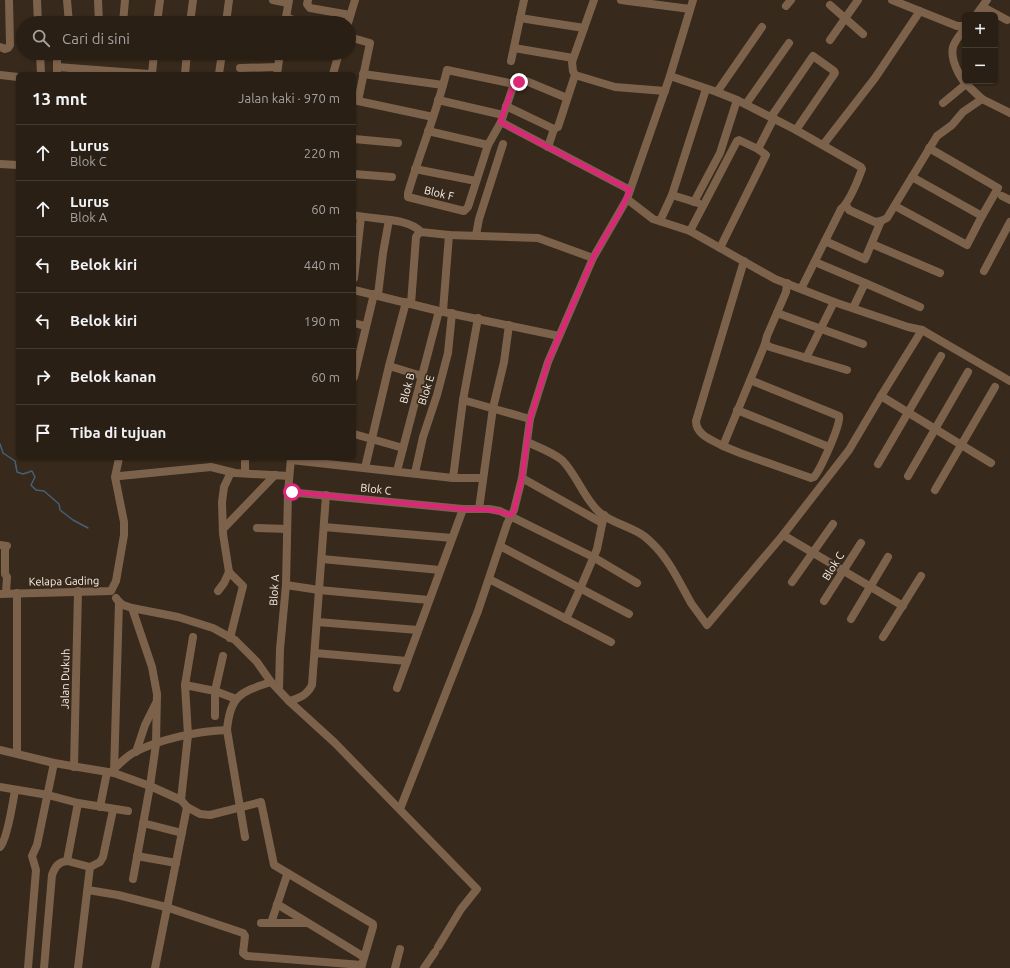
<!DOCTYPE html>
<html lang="id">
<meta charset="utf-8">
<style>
body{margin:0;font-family:Ubuntu,sans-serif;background:#352c22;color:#f1f3f6}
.controls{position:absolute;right:12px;top:12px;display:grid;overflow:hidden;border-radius:6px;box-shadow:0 1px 3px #0004}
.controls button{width:36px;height:36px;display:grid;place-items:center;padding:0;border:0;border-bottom:1px solid #453d34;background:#291f14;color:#f1f3f6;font:20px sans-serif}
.stop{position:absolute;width:12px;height:12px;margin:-9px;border:3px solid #db2777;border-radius:50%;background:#fff}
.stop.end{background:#db2777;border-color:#fff;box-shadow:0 1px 4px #0008}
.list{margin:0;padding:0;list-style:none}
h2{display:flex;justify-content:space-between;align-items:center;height:52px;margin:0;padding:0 16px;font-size:17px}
h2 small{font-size:13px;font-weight:400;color:#a5a2a0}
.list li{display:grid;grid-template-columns:26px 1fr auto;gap:12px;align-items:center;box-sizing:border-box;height:56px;padding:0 16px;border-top:1px solid #453d34}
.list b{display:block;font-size:15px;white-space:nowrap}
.list p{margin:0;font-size:13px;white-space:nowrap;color:#a5a2a0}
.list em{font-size:13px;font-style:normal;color:#a5a2a0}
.icon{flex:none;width:22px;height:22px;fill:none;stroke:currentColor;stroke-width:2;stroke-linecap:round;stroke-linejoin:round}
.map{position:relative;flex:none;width:1010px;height:968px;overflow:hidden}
.search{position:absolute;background:#291f14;box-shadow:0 1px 3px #0004;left:16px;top:16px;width:340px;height:44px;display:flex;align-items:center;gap:10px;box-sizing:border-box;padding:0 14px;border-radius:22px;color:#a5a2a0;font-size:15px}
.panel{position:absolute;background:#291f14;box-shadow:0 1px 3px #0004;left:16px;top:72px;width:340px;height:388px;border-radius:6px}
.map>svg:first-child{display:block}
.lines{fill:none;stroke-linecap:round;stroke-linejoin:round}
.stream{stroke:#446178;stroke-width:1.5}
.minor{stroke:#7d624b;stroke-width:8}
.route{stroke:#db2777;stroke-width:5}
.labels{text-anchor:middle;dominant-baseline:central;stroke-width:3.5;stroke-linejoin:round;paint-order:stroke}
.street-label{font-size:11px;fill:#fdf3ea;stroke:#37291b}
</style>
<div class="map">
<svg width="1010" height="968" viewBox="0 0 1010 968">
<rect width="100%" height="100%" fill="#37291b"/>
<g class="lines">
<polyline class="stream" points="0,444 3,453 15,461 17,472 23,474 32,471 35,477 31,485 36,490 44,491 59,504 60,510 73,520 88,528"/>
<g class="minor">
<polyline points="37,0 38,23"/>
<polyline points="67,0 69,23"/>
<polyline points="98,0 99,23"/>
<polyline points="273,0 288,3"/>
<polyline points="308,0 307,4 310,8 350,15"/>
<polyline points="621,0 690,9"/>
<polyline points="892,0 957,26 965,26"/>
<polyline points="830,5 863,34"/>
<polyline points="786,6 791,0"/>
<polyline points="983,7 1007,20"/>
<polyline points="976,15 987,0"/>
<polyline points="286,17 300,23"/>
<polyline points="520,18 584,28"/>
<polyline points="123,23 125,0"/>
<polyline points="157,23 160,0"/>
<polyline points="190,23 193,0"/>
<polyline points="226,23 229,0"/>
<polyline points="285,23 289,0"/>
<polyline points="348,23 355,0"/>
<polyline points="349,37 370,43 358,101 433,117"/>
<polyline points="830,40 858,0"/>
<polyline points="0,47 5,49 8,48 10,45 9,0"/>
<polyline points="514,48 573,58"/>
<polyline points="40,53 41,74"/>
<polyline points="57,53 57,74"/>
<polyline points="511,61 524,0"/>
<polyline points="57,67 149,74"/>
<polyline points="240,68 278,67"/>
<polyline points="152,74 154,53"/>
<polyline points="185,74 187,53"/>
<polyline points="219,74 222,53"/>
<polyline points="277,74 280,53"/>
<polyline points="333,74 339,53"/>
<polyline points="363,74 443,85"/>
<polyline points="0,75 18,77"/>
<polyline points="575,75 615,87 665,91"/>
<path d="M670,76L717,92L737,100L796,130L861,167L862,169C858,180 849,202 841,209L801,289"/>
<path d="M514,84L501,122L488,145L468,207L464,211L408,197V193C420,152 437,112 447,70L514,84L522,81H526L567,98"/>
<polyline points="966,84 982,99 1010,113"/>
<polyline points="717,92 762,27"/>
<polyline points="438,100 503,115"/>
<path d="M943,103L966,84C959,76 950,59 953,47C955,40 961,34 965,28"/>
<polyline points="746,104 789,43"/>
<polyline points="506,106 554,129"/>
<polyline points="771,117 813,56 834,71 835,73 796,130"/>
<polyline points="501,122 630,190"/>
<polyline points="428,131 488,145"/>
<polyline points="354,139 398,143"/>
<polyline points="823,145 875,78 920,11"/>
<polyline points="548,147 554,129 558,127 575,75 573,71 572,62 594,0"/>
<polyline points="758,149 774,118"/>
<polyline points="0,164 18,165"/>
<polyline points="415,169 476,181"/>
<polyline points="354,174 392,177"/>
<polyline points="912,177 982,216 998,188 929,148"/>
<polyline points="672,195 698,203"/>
<polyline points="1002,196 1010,200"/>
<polyline points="627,199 653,219 690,231 775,279 834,302 908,327 922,330"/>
<polyline points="694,202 720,153 737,100"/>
<polyline points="846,205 849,210 875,222 881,221 887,218 937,136 952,125 963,112 982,99"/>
<polyline points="895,206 967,245 982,216"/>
<path d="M354,215C373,220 407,217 421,232"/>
<polyline points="660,221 672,195 706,89"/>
<polyline points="690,231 737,141 739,140 758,149 766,155 720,248"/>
<polyline points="476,235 479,219 503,144"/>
<polyline points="825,241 865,259 881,221"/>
<polyline points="872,244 940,273"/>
<polyline points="815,262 865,283 853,308"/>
<polyline points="984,271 1010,222"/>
<polyline points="354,278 361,217"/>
<polyline points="865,283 920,307"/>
<polyline points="354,290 439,311 559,336"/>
<polyline points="378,295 383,253 389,220"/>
<polyline points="411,304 416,237 418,234 421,232 449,235 538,238 593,258"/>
<polyline points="443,311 449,235"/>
<polyline points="777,313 863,344"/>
<polyline points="354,323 365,326"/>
<polyline points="765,344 770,347 847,370"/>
<polyline points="806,358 834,302"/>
<polyline points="389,366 422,376"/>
<polyline points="354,377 374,294"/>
<path d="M750,380L839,416C841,425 820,470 814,477L811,478L740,453L723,446L765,344L767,336L786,292L787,283"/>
<polyline points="881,396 991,463"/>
<polyline points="463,400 530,419"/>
<polyline points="737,410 829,447"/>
<polyline points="354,434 403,448"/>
<path d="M527,442C538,447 552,452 562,460C577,475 583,497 599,512C611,523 630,526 644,536C667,554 677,578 691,603C696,610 702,618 707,625L783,535L849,450L881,396L922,330L1010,381"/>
<path d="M723,446C712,440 696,435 696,421L744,261"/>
<polyline points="291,460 453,478 482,478"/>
<polyline points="878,464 941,356"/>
<polyline points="365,468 389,366 406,302"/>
<polyline points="397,471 439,311"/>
<polyline points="245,473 245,458"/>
<polyline points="415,473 423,437 437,395 448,353 452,313"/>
<polyline points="120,476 211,467 235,473 289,476"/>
<polyline points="908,476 968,372"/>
<polyline points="453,478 463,400 478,318"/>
<polyline points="522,478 602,523"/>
<polyline points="935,490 995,387"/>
<polyline points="288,492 463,509 489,509 500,511 593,557 637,583"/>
<polyline points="479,509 493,408 504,362 509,325"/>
<polyline points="324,527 452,538"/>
<polyline points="257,528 287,529"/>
<polyline points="223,529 275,475"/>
<polyline points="783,535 903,606"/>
<polyline points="0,545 7,546 5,548 5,574 7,577 6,593"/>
<polyline points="500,546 629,614"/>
<polyline points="322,559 440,570"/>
<polyline points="489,579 611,642"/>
<polyline points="792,582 833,524"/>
<polyline points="286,585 319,590 429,600"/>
<polyline points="218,591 224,583 229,572"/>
<polyline points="0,594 111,591 116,581 124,535 124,522 115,477 119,458"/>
<polyline points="116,598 119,602 123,605 132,608 178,617 213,628 235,640 257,662 271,682 289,701 335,743 477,889 461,909 438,947"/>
<polyline points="824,601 861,543"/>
<polyline points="132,608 152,667 157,694 156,744 150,786 133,879"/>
<polyline points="566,619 580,589 597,549 604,515"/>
<polyline points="851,619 888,557"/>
<polyline points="317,622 418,630"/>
<polyline points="883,637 921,576"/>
<polyline points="230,638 243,586 229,572 223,534 222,502 224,487 231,472"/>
<polyline points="315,653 407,661"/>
<polyline points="185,685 215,691 236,699"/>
<polyline points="397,688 463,509"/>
<polyline points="279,689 280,649 286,585 288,492 291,458"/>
<path d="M289,701C300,698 307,695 312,685L326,495"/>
<polyline points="215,716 215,691 223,656"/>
<polyline points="0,750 54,763 114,773 150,786 181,800 187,807 200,814 210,815 261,802 274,865 373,924 373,927 361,968"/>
<polyline points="136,752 145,725 156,703"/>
<polyline points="17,753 17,593"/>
<polyline points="74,767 78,591"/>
<path d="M114,769C120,763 126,757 133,753C159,739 198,731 227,730"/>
<polyline points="114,773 119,602"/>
<polyline points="0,787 48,795 78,803 128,811"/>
<polyline points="181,800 188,735 185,685 193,637"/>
<polyline points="100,807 107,772"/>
<polyline points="400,809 478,611 507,524 514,510 522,478 530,419 548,362 593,258 627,199 670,76 693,0"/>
<polyline points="143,823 182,833"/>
<path d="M245,837L227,730C230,695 241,692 271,682"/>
<path d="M0,847C7,840 13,802 15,790"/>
<polyline points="137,856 176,863"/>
<polyline points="67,861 90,867"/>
<polyline points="88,890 118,895 166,907 243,933 245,936 243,953 247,956 362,965"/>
<polyline points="277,904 364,957"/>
<polyline points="261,923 306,923"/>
<polyline points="271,923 287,875"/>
<polyline points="28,968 36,870 32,856 37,845 54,763"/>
<path d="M44,968L52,875C55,867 58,862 67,861L78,803"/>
<polyline points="78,968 90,867 100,862 103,857 113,810"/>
<polyline points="155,968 187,807"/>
<polyline points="395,968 400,949"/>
<polyline points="424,968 435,952"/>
</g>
</g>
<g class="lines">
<path class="route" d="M292,492L463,509C480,509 495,509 511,515L514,510L522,478L530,419L548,362L593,258L606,235L619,214L630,190L500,122L514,84L519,82"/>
</g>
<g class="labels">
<g class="street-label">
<text transform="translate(439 193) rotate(13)">Blok F</text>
<text transform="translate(407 388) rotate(-75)">Blok B</text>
<text transform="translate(426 390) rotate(-72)">Blok E</text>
<text transform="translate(376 489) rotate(6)">Blok C</text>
<text transform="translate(833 566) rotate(-58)">Blok C</text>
<text transform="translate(64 581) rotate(-1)">Kelapa Gading</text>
<text transform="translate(274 590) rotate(-86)">Blok A</text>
<text transform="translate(65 679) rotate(-89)">Jalan Dukuh</text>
</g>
</g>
</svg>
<div class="controls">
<button>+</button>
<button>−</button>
</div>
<div class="stop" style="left:292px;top:492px"></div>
<div class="stop end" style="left:519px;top:82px"></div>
<div class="search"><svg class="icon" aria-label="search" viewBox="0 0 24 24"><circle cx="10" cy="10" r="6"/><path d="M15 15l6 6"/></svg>Cari di sini</div>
<section class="panel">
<h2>13 mnt<small>Jalan kaki · 970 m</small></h2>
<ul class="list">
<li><svg class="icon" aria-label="ahead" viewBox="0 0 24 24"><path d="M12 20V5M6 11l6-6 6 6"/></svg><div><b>Lurus</b><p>Blok C</p></div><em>220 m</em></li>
<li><svg class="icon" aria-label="ahead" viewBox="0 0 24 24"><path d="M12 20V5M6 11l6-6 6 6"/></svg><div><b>Lurus</b><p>Blok A</p></div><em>60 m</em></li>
<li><svg class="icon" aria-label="left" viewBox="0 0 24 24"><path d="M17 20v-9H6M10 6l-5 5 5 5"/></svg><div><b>Belok kiri</b></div><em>440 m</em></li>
<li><svg class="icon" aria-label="left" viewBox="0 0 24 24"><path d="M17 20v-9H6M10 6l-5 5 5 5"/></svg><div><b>Belok kiri</b></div><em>190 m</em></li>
<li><svg class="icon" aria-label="right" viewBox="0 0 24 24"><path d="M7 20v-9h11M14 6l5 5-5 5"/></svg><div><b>Belok kanan</b></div><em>60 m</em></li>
<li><svg class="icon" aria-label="arrive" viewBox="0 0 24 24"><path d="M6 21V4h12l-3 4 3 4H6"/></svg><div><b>Tiba di tujuan</b></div></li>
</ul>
</section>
</div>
